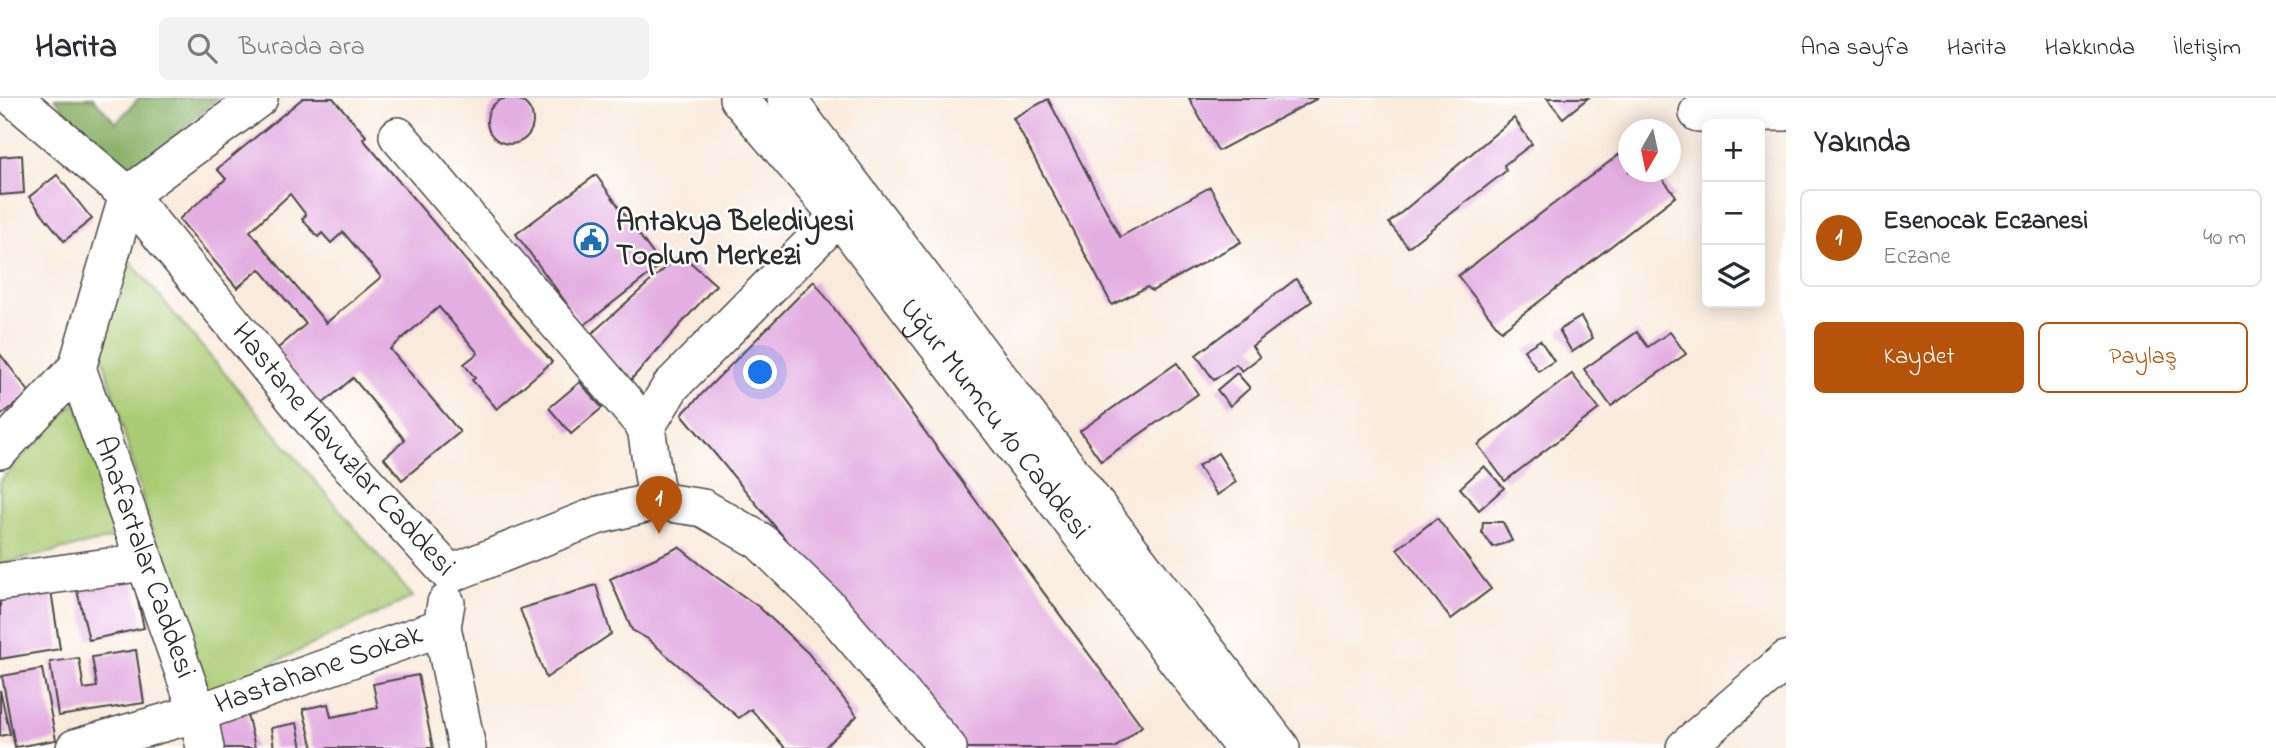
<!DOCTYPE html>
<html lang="tr">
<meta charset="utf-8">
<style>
body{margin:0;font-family:"Indie Flower",sans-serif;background:#f2f2f3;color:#2b2b33}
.controls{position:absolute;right:21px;top:21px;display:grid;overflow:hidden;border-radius:10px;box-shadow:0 4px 18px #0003}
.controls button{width:63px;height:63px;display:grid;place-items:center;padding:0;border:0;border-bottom:2px solid #e1e1e2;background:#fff;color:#2b2b33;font:35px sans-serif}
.compass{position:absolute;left:1618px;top:21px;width:63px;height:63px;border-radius:50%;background:#fff;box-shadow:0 4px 18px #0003;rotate:189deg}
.you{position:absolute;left:761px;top:275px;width:24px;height:24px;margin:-18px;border:5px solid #fff;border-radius:50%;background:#1a73e8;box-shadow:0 0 0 10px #1a73e833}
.badge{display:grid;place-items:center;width:46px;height:46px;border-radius:50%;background:#b45309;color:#fff;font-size:23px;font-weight:700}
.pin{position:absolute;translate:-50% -58px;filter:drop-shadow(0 2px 4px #0008)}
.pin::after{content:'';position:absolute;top:37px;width:24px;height:21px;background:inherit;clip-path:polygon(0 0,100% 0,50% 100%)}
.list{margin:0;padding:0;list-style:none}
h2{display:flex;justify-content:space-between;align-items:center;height:91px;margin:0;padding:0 28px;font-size:30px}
h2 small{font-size:23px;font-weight:400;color:#7c7c81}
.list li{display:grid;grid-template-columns:46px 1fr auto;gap:21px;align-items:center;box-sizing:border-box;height:98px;margin:0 14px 14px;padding:0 14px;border:2px solid #e1e1e2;border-radius:10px}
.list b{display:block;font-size:26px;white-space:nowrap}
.list p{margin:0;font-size:23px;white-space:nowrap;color:#7c7c81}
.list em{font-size:23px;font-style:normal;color:#7c7c81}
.actions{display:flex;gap:14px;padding:21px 28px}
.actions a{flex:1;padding:16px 0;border:2px solid #b45309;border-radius:10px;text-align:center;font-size:24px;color:#b45309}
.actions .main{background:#b45309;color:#fff}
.icon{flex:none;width:38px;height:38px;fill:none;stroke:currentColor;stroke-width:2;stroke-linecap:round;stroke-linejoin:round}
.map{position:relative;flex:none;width:1786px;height:650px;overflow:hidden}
header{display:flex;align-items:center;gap:42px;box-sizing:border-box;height:98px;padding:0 35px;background:#fff;border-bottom:2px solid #e1e1e2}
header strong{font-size:33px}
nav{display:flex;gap:38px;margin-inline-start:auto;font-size:24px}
.search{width:490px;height:63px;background:#f2f2f3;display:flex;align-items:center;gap:18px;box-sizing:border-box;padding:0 24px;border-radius:10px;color:#7c7c81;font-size:26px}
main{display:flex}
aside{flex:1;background:#fff}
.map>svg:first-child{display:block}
.green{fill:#abcc74;stroke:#6b7c50;stroke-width:2}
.forest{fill:#88b066;stroke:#5a6e48;stroke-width:2}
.building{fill:#e4afe2;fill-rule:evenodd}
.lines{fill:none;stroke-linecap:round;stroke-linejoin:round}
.minor-casing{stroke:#4a4846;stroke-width:40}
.minor{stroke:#fff;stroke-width:37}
.labels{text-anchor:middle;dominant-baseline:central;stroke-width:5;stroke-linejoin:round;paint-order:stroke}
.poi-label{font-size:30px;font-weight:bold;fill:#2b2b2b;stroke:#fff;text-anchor:start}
.street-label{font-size:30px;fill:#2b2b2b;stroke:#fff}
</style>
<header>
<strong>Harita</strong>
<div class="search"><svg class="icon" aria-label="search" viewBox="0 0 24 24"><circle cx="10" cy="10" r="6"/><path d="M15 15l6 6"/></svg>Burada ara</div>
<nav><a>Ana sayfa</a><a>Harita</a><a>Hakkında</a><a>İletişim</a></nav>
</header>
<main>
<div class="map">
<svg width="1786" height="650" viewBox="0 0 1786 650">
<rect width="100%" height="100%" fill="#fff"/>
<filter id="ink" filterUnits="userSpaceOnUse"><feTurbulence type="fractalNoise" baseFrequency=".0143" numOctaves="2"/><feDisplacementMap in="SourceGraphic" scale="14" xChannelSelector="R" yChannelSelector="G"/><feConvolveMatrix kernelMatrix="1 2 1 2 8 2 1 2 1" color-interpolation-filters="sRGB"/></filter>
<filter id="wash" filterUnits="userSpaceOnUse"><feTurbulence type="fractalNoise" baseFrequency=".00686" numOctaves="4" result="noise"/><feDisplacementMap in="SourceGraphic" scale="28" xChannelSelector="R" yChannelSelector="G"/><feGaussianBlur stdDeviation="1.57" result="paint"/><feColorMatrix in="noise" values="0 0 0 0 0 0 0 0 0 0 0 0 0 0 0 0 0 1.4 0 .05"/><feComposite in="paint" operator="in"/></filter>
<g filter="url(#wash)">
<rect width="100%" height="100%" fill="#f9ebdc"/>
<g class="green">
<polygon points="129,162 413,499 199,600 94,228"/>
<polygon points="76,304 121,438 0,466 0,382"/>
</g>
<polygon class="forest" points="55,0 93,0 116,25 139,0 217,0 123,89"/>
<g id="blocks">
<g class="building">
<path d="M303,0H333L366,38L363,41L552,264L497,311L472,282L475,280L464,266L478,255L439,209L390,251L460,334L402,382L384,360L405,342L353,280L320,308L276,252L306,226L260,171L237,190L179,121L226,81L217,71ZM290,96L306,117L302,121L318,139L322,135L331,145L343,134L381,179L326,225L250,133Z"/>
<polygon points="1189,0 1318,0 1218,53"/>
<polygon points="1547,0 1588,0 1563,20"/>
<circle cx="510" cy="23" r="23"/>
<polygon points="1048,1 1120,139 1210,89 1241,144 1152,193 1147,189 1112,207 1013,20"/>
<polygon points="1514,20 1532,46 1504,67 1506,73 1408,149 1389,125"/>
<polygon points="1629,49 1629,74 1657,74 1676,98 1501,233 1458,178"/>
<polygon points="22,57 24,95 0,97 0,59"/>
<polygon points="57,77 92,121 64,143 29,99"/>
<polygon points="596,77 661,167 583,228 516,136"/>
<polygon points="681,156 716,187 628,285 582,244"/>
<polygon points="1296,181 1312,203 1252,248 1260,259 1242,273 1236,266 1214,282 1196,257"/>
<polygon points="814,183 1142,628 1115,650 958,650 682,316"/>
<polygon points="1581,219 1593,240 1572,254 1559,232"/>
<polygon points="1637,234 1648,249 1670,234 1686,256 1611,308 1584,271"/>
<polygon points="1540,242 1554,263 1538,273 1524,252"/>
<polygon points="0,256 30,295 0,318"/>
<polygon points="1177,265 1198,296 1101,363 1080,333"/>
<polygon points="1237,275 1250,290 1230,308 1217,292"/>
<polygon points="1572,276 1599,311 1505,383 1478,347"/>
<polygon points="580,284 602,310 571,336 549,310"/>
<polygon points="1218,355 1236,384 1217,397 1198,368"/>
<polygon points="1484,368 1504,390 1479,412 1460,390"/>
<polygon points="1437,420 1491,491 1451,521 1397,451"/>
<polygon points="1483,424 1503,424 1512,443 1493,449 1482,435"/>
<polygon points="679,449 715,478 759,509 808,555 857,618 824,650 785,650 751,611 739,620 648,541 632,532 610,481"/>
<polygon points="131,472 144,530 89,542 75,484"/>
<polygon points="50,486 60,551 0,561 0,493"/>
<polygon points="596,487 611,536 546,580 520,511"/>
<polygon points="136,552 144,605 58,618 50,564 79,560 84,591 97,589 92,559"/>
<polygon points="42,571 56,642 15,649 2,578"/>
<polygon points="418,577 433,650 313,650 303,611 328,606 331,619 378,610 373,586"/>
<polygon points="0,592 10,636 0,638"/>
<polygon points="246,611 255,650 214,650 208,621"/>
<polygon points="297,625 302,650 274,650 271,630"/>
</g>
</g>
</g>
<g filter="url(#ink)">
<use href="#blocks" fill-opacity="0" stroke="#4a4846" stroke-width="2"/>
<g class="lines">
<defs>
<g id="minor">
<path id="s1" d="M14,0L128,97L339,355L450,476L599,417L657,403L703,410L760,443L829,510L948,650"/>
<path id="s2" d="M738,0L839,118L1244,650"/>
<polyline points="786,0 1281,650"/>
<polyline points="1698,15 1786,14"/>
<polyline points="398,38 646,329"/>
<polyline points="128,97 259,0"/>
<path id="s3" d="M77,270L198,615L205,650"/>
<polyline points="0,352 77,270 128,97"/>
<polyline points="657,403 646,329 671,288 839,118 858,104"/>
<polyline points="0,484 145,464"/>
<polyline points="446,505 442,529 467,650"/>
<path id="s4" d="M75,650L198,615L442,529"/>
<polyline points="1685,650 1786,562"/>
</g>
</defs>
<use href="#minor" class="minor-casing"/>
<use href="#minor" class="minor"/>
</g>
</g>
<defs>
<symbol id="civic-ring" viewBox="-11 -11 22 22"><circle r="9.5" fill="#fff" stroke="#1f6fb2" stroke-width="1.5"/><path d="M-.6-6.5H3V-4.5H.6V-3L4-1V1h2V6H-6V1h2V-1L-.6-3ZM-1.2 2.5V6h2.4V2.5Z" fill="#1f6fb2"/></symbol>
</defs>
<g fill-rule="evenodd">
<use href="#civic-ring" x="572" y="123" width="38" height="38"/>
</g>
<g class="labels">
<g class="poi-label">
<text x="616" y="125">Antakya Belediyesi<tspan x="616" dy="34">Toplum Merkezi</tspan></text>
</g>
<g class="street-label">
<text stroke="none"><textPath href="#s2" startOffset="411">Uğur Mumcu 10 Caddesi</textPath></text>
<text stroke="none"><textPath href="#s1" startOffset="483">Hastane Havuzlar Caddesi</textPath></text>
<text stroke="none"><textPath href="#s3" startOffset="201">Anafartalar Caddesi</textPath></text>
<text stroke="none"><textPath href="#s4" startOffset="256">Hastahane Sokak</textPath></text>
</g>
</g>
</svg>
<div class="controls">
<button>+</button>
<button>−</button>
<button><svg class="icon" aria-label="layers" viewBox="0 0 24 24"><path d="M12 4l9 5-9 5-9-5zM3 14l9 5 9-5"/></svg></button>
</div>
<svg class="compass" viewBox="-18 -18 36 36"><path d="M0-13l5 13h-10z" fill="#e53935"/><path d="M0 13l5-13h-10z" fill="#7c7c81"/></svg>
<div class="you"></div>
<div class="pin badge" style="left:659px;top:436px">1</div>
</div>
<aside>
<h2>Yakında<small></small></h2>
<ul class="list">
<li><span class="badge">1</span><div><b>Esenocak Eczanesi</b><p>Eczane</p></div><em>40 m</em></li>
</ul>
<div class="actions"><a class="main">Kaydet</a><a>Paylaş</a></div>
</aside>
</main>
